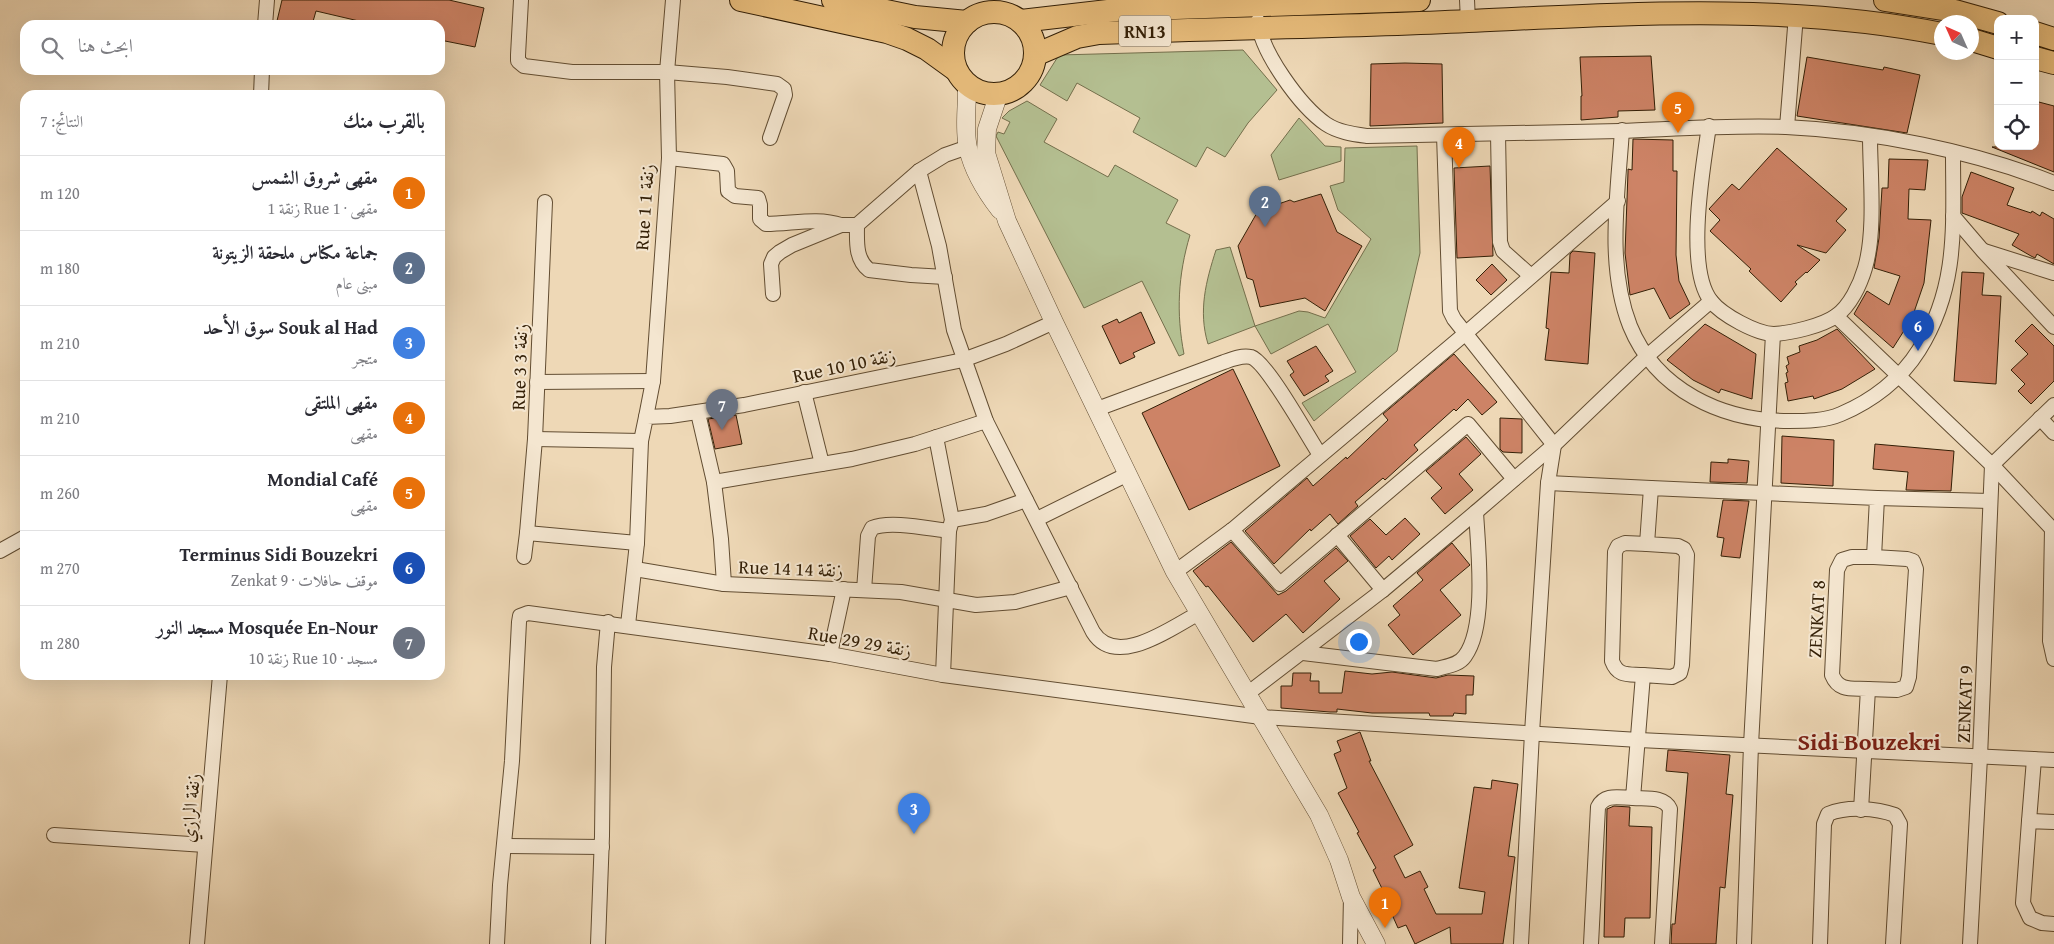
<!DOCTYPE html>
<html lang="ar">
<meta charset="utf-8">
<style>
body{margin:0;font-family:"Gentium Book Plus",Amiri,serif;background:#f2f2f3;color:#2b2b33;direction:rtl}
.controls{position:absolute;right:15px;top:15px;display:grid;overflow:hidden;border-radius:10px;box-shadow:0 5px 20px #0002}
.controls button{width:45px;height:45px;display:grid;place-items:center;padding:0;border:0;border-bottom:1px solid #e1e1e2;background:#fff;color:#2b2b33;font:25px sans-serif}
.compass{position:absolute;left:1934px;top:15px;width:45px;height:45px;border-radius:50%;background:#fff;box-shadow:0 5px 20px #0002;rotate:315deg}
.you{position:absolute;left:1358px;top:641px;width:18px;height:18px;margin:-12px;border:4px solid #fff;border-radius:50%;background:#1a73e8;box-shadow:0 0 0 8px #1a73e833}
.badge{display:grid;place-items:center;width:32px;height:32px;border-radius:50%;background:#8f2418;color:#fff;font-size:16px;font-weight:700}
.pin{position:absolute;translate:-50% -41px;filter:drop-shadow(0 1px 2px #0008)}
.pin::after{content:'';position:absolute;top:26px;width:18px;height:15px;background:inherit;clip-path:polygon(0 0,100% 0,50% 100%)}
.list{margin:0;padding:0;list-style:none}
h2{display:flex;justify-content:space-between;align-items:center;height:65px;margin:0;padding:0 20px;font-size:21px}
h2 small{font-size:16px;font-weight:400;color:#7c7c81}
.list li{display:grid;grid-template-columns:32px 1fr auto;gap:15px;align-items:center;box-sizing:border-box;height:75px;padding:0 20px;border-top:1px solid #e1e1e2}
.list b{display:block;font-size:19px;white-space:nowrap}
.list p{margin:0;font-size:16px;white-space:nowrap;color:#7c7c81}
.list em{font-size:16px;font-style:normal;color:#7c7c81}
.icon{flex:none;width:28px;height:28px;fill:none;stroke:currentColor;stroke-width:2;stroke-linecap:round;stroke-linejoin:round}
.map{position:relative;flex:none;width:2054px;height:944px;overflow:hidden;direction:ltr}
.search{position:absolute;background:#fff;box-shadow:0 5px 20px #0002;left:20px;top:20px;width:425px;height:55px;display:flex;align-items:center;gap:12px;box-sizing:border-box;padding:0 18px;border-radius:15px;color:#7c7c81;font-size:19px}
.panel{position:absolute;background:#fff;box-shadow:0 5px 20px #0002;left:20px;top:90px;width:425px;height:590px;border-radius:15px;direction:rtl}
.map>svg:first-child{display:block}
.green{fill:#b4bf91;stroke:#746f4c}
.building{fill:#cd8366;stroke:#331f06}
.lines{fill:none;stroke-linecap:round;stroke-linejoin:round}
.minor-casing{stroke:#624d32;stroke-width:16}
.tertiary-casing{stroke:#624d32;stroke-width:19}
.primary-casing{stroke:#331f06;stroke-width:24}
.minor{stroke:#f4e6d0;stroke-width:14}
.tertiary{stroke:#f4e6d0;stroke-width:18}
.primary{stroke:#e7bc7b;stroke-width:22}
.labels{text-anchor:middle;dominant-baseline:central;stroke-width:4;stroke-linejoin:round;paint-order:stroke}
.shield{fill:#f4e6d0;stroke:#6d5b43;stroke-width:1}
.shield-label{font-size:18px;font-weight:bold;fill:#331f06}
.street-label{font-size:19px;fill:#331f06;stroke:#f4e6d0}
.district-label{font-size:24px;font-weight:bold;fill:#7a1f14;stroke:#f4e6d0}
</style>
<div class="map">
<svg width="2054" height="944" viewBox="0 0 2054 944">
<rect width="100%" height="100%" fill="#eed8b6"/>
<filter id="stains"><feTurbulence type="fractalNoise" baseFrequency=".004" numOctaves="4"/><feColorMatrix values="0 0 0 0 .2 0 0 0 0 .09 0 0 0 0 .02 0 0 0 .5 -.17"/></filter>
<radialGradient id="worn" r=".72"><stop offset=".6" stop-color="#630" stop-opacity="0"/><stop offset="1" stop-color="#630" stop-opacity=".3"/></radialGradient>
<g class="green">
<polygon points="1243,50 1277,90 1248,123 1225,157 1207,147 1196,167 1133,132 1140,118 1077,83 1067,101 1040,85 1059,55"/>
<path d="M1027,101L1057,119L1044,142L1108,177L1115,165L1178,200L1166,223L1190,235C1178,275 1176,313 1184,354L1179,356L1142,281L1084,308L996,136L998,132L1004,134L1010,122L1002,118L1009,111Z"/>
<polygon points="1299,118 1325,146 1341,147 1341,161 1279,180 1271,155"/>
<path d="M1417,146L1420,253L1397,351L1314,421L1302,403L1356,372L1328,324L1271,354L1255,326L1208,344C1198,311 1206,281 1216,250L1230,247L1255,326L1299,311L1308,312L1325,318L1371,239L1338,210L1330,186L1344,182L1345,148Z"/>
</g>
<g class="building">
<polygon points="282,0 449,0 484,8 475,47 440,40 440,25 376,25 316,11 312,25 276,25"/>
<polygon points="1651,56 1655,110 1618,111 1618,117 1581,120 1581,96 1582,96 1580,57"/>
<polygon points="1807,57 1883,70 1884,67 1920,75 1907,133 1797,116"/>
<polygon points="1405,63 1442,64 1443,123 1370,126 1371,64"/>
<polygon points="2035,101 2054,106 2054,172 1992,147 2035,146"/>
<polygon points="1633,139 1673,140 1673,171 1677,171 1676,255 1679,281 1690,304 1670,319 1654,288 1630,295 1625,253 1628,172 1628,169 1632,170"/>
<polygon points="1777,148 1847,209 1836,221 1846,230 1826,253 1797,245 1820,260 1807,273 1806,272 1795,282 1797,284 1781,302 1749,271 1751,269 1710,231 1720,220 1709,209 1732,184 1739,190"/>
<polygon points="1889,159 1928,160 1925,190 1909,189 1908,219 1931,220 1924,283 1912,318 1893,348 1854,314 1867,291 1889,305 1900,276 1874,268 1879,238 1882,188 1888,188"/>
<polygon points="1490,166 1493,256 1457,258 1454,168"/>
<polygon points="1971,172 2014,188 2007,205 2031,213 2032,211 2040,216 2042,212 2054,219 2054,264 2037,254 2035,258 2031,256 2012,245 2019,234 1962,213 1962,197"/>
<polygon points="1321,194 1337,232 1362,246 1325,311 1305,298 1260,307 1253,280 1247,278 1238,246 1258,211 1290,200 1294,202"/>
<polygon points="1573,251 1595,253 1588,364 1545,360 1549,329 1546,328 1551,272 1569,273 1570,254"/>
<polygon points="1492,264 1507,280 1491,295 1476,280"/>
<polygon points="1962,272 1984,273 1982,295 2001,296 1996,384 1954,381"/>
<polygon points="1141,312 1155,343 1133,353 1135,357 1120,364 1102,326 1117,319 1119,323"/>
<polygon points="1705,324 1756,354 1752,399 1721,389 1719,393 1693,380 1667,360"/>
<polygon points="2032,324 2054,346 2054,381 2031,404 2018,391 2025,384 2011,370 2028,354 2015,341"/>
<polygon points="1837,329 1875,369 1842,389 1814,399 1813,396 1788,401 1785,383 1788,382 1786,373 1788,372 1786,366 1789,364 1787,357 1800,352 1799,346 1817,340"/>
<polygon points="1316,346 1333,371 1325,376 1329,381 1304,396 1290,375 1294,372 1287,361"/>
<polygon points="1454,354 1497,402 1482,415 1468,399 1456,411 1454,409 1414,445 1418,450 1385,480 1383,478 1355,502 1358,506 1338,524 1330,514 1311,531 1310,529 1274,564 1245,531 1307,478 1313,486 1346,457 1347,459 1388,420 1383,414"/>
<polygon points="1233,369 1280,466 1189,510 1142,413"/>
<polygon points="736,415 742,444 715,449 708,419"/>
<polygon points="1500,418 1522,419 1522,453 1503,452 1500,449"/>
<polygon points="1782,436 1834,440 1833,486 1781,483"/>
<polygon points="1466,437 1481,454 1459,474 1473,490 1445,514 1431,498 1442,488 1426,471"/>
<polygon points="1875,444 1954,451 1951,491 1906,490 1908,472 1873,469"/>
<polygon points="1728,459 1749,461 1747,483 1710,482 1711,462 1728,463"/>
<polygon points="1723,500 1749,501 1740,558 1721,556 1724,538 1717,537"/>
<polygon points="1405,518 1420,534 1392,560 1389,556 1376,568 1350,536 1370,519 1386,535"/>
<polygon points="1231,542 1278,595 1286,591 1336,548 1348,561 1324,581 1340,599 1303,633 1286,614 1253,642 1208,586 1206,587 1193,571"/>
<polygon points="1452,543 1470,565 1440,590 1461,615 1413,655 1388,625 1400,615 1393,606 1423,580 1417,573"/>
<polygon points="1345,671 1372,674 1392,672 1436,678 1448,675 1474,676 1473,695 1466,695 1466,714 1454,713 1453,716 1430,716 1429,713 1372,713 1337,709 1337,712 1330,712 1281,708 1281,686 1292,686 1293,673 1311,673 1310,681 1319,681 1319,693 1342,693"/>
<polygon points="1360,732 1371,761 1369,761 1413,845 1394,856 1405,878 1420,871 1428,887 1424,889 1436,914 1482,914 1485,892 1459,888 1474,787 1491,789 1492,780 1518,784 1508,856 1515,857 1503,944 1451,944 1450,927 1415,944 1406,925 1398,928 1390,910 1392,909 1373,870 1376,868 1357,833 1359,832 1338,793 1347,788 1334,754 1341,751 1337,741"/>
<polygon points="1668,750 1730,755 1726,794 1733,795 1725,888 1720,887 1716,944 1671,944 1672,924 1675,924 1688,773 1666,771"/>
<polygon points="1614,806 1630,807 1629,826 1652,827 1650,918 1625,918 1624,937 1604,937 1607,809"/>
</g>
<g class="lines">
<defs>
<g id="minor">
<polyline points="521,0 518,55 518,61 524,66 572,72 667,72 727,77 777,84 784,89 785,95 770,138"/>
<polyline points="1467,0 1468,21"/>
<path d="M1258,21C1261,52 1300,106 1326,124C1338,132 1353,134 1367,136C1451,135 1535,133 1620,131C1675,129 1730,125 1786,127C1873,131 1973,151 2054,183"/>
<polyline points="265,25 267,0"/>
<polyline points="261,95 262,70"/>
<path d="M1709,126C1703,167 1685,268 1711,301C1722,315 1757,334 1774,334C1791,333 1822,326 1836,316C1850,306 1860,285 1865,268C1876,231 1870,175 1870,136"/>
<polyline points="1787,127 1796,15"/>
<path d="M1622,130C1618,194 1606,265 1630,326C1656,390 1722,421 1789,421C1805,421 1825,421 1841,414C1872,401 1901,379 1919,350C1959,286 1953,225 1953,152"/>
<polyline points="1498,134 1500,242 1503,251 1531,276"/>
<polyline points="1444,135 1450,311 1454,319 1554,445 1548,483 1532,733 1521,944"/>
<path d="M669,158L723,164L727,171L728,191L735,196L758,198L760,205V219L766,224C792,224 817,217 841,225"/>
<path d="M919,171L939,246L954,330L986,421L1093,632C1116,669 1171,628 1199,613"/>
<polyline points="1953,216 1983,251 2054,327"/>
<path d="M857,225C857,241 855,259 869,270L911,275L945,277"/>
<polyline points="1984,251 2054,273"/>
<polyline points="773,294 771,264 774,257 780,252 792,245 841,225 857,225 919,171 945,155 968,147"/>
<polyline points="1836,316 1992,465 2054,531"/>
<polyline points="537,382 653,381"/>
<polyline points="804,392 822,464"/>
<path d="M1097,409L1224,362C1232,359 1242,355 1251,357C1267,362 1308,437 1320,455"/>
<polyline points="698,413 714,482 721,539 724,584"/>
<polyline points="646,417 653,381 669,158 667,72 673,0"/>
<polyline points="2040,418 2054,433"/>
<polyline points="936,437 952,520 949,531 943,675"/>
<polyline points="535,439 641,441"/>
<polyline points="714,482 852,459 915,444 986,421"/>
<polyline points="1548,483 1651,488"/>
<polyline points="1877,498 1990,501"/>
<polyline points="1037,519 1128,474"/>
<polyline points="952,520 986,514 1026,500"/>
<polyline points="2052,529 2050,641 2054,659"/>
<polyline points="1232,530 1280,584 1468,424 1514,479"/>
<polyline points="527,533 535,439 545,202"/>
<polyline points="1337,535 1383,590"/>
<polyline points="0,551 25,537"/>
<polyline points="524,557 527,533 637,543"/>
<polyline points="635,569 724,584 901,592 976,605 1015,602 1071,587"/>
<polyline points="1175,572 1232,530 1466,333 1618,201"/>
<path d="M864,590L868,536L872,528C890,520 930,529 949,531"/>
<polyline points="628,625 637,543 641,441 646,417 670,416 744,405 963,360 1006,344 1054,322"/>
<path d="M1303,653L1437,669C1447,666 1459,665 1465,656C1487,626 1478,549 1476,512"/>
<polyline points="830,654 844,589"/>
<path d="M1643,675C1628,674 1618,677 1612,661L1615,552L1618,546L1625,543L1647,544"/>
<polyline points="1247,694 1383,590 1476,512 1554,445 1646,357 1711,301"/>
<path d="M1633,798C1646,799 1664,796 1670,809L1662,944"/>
<path d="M1861,810L1868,689C1852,688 1839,692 1832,675L1837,570L1842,560L1852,557H1874"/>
<polyline points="2029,821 2034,759"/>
<polyline points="2054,822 2029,821 2023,903 2030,918 2042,923 2054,924"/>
<polyline points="54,835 205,845"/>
<polyline points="504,846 602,847"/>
<polyline points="197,944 220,675"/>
<polyline points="497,944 500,885 512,761 519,622 520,616 528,613 830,654 943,675 1261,717 1639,740 2054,760"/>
<polyline points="598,944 602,836 604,667 608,622"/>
<polyline points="1350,944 1351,897"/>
<path d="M1591,944L1598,807C1605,793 1620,798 1633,798L1643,675L1672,677L1680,673L1682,665L1687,555L1684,549L1678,546L1647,544L1651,488L1877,498L1874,557L1907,559L1913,561L1916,569L1909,677L1906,687L1897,690L1868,689"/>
<polyline points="1744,944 1751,745 1773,334"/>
<path d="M1820,944L1824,824L1828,814C1847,806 1876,808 1895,815L1900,824L1893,944"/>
<polyline points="1970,944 1980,757 1992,465 2054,405"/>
</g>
<g id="tertiary">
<path d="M969,85L967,90C967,109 964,130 968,148C973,171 986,192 1000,210"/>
<polyline points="999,93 987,129 986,153 1007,221 1054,322 1175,572 1319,815 1339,860 1351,897 1376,944"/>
</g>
<g id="primary">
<polyline points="741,0 887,32 907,39 927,49 956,70"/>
<polyline points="833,0 915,17 967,22"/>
<polyline points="1885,0 1955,11 1998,23"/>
<circle cx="994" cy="53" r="41"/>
<polyline points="1021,21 1116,10 1419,0"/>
<polyline points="2035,33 2054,39"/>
<polyline points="1972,40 1998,48"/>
<path d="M1035,55L1077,37L1099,33C1222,28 1345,27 1468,21C1625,14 1787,3 1942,34"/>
<polyline points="2035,58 2054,63"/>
</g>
</defs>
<use href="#minor" class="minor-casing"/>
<use href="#tertiary" class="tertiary-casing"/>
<use href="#primary" class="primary-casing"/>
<use href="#minor" class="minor"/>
<use href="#tertiary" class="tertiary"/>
<use href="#primary" class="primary"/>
</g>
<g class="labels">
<rect class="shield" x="1119" y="15.5" width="52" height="31" rx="4"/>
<g class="shield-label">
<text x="1145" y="31">RN13</text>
</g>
<g class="street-label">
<text transform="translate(644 207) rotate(-86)">Rue 1 زنقة 1</text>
<text transform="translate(844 365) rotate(-12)">Rue 10 زنقة 10</text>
<text transform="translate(519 367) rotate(-88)">Rue 3 زنقة 3</text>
<text transform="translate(791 568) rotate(2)">Rue 14 زنقة 14</text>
<text transform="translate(1816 619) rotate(-87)">ZENKAT 8</text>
<text transform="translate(860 641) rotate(10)">Rue 29 زنقة 29</text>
<text transform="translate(1964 704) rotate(-88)">ZENKAT 9</text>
<text transform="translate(190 808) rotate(-85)">زنقة الرازي</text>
</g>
<g class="district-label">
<text x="1869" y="741">Sidi Bouzekri</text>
</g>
</g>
<rect width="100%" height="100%" filter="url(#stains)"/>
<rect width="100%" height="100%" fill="url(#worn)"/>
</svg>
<div class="controls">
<button>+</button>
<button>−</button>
<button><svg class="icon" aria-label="locate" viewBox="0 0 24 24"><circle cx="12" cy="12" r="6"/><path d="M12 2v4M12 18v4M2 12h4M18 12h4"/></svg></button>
</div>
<svg class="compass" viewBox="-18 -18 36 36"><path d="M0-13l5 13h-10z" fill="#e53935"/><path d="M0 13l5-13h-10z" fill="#7c7c81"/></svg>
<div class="you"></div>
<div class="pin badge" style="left:1385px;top:928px;background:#e8710a">1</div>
<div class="pin badge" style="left:1265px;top:227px;background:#5c6f8a">2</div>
<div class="pin badge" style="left:914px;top:834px;background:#3f7fe0">3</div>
<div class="pin badge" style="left:1459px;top:168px;background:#e8710a">4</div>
<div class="pin badge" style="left:1678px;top:133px;background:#e8710a">5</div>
<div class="pin badge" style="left:1918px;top:351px;background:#1a4fb4">6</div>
<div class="pin badge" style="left:722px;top:430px;background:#6b7280">7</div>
<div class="search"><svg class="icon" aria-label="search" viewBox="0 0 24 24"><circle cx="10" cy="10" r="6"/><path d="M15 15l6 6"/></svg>ابحث هنا</div>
<section class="panel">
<h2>بالقرب منك<small>النتائج: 7</small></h2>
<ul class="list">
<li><span class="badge" style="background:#e8710a">1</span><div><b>مقهى شروق الشمس</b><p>مقهى · Rue 1 زنقة 1</p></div><em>120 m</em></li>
<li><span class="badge" style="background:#5c6f8a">2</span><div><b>جماعة مكناس ملحقة الزيتونة</b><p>مبنى عام</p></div><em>180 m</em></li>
<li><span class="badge" style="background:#3f7fe0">3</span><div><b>Souk al Had سوق الأحد</b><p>متجر</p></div><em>210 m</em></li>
<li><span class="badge" style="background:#e8710a">4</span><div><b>مقهى الملتقى</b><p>مقهى</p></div><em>210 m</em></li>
<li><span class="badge" style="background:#e8710a">5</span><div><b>Mondial Café</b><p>مقهى</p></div><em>260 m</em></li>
<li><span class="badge" style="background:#1a4fb4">6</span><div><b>Terminus Sidi Bouzekri</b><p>موقف حافلات · Zenkat 9</p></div><em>270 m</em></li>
<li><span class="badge" style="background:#6b7280">7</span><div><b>Mosquée En-Nour مسجد النور</b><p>مسجد · Rue 10 زنقة 10</p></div><em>280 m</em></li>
</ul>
</section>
</div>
